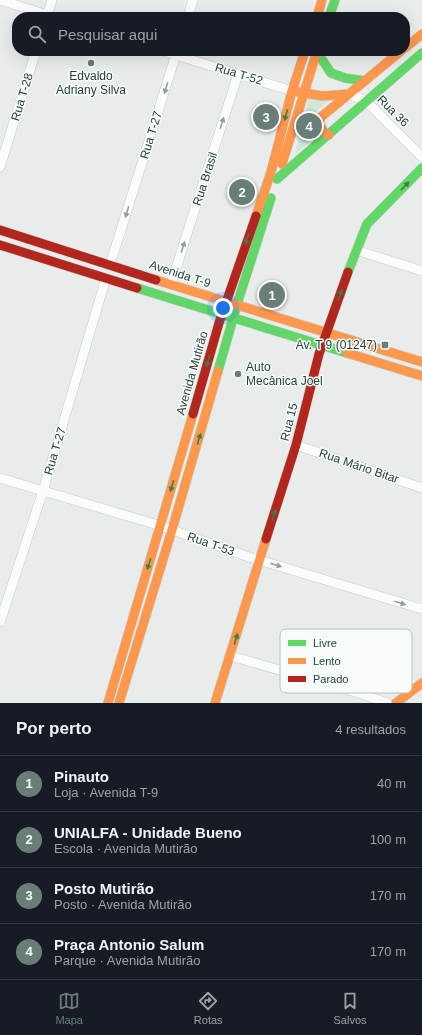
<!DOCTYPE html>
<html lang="pt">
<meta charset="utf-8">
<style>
body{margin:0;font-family:Arial,sans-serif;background:#242831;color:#f1f3f6}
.you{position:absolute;left:223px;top:308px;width:14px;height:14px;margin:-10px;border:3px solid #fff;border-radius:50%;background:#1a73e8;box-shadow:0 0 0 6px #1a73e833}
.badge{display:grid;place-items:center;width:26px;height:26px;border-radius:50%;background:#697e78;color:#fff;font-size:13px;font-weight:700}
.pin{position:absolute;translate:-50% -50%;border:2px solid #fff;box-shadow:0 1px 4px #0006}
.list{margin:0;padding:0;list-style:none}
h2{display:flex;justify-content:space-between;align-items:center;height:52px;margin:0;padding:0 16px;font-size:17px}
h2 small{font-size:13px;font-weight:400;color:#9ea1a6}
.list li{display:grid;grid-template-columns:26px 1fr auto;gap:12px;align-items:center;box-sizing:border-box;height:56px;padding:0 16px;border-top:1px solid #363941}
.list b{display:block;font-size:15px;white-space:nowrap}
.list p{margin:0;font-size:13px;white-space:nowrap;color:#9ea1a6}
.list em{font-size:13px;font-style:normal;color:#9ea1a6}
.icon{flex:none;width:22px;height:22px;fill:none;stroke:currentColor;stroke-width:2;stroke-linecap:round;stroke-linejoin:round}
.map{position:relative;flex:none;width:422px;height:703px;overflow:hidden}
.search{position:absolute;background:#171b24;box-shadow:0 4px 16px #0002;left:12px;right:12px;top:12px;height:44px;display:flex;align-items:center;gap:10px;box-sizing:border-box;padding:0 14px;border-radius:16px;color:#9ea1a6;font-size:15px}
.sheet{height:276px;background:#171b24}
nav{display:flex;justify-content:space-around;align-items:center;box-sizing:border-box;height:56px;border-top:1px solid #363941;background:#171b24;font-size:11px;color:#9ea1a6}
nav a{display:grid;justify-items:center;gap:2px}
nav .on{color:#697e78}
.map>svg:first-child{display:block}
.green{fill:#d1e6d8}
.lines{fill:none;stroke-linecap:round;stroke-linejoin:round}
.street-casing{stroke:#c5cac8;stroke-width:10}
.fast-casing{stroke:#c3cbc8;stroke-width:10}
.slow-casing{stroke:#c3cbc8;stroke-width:10}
.jam-casing{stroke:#c3cbc8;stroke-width:10}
.street{stroke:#fcfcfc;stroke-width:9}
.fast{stroke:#63d668;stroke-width:9}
.slow{stroke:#ff974d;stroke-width:9}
.jam{stroke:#b3261e;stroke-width:9}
.oneway{fill:#909f9b}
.oneway2{fill:#3d7d4c}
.poi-dot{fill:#697e78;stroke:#f7fbf9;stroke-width:1.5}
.labels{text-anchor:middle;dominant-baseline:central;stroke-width:3;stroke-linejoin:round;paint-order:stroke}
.street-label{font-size:12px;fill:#24423a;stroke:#f7fbf9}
.poi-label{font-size:12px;fill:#24423a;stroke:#f7fbf9}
.key{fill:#f7fbf9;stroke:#b8c4c0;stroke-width:1}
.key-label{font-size:11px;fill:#24423a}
</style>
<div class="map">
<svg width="422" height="703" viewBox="0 0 422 703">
<rect width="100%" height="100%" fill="#e8edeb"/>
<path class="green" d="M310,96L334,98C319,107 307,114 319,131L310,142L295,154Z"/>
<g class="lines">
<defs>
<g id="street">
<polyline points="0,0 54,17"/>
<polyline points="47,17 52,0"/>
<polyline points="188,17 193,0"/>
<polyline points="163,51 292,91"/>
<polyline points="349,94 366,101 422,157"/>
<polyline points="0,167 36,51"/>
<polyline points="356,250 422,271"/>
<polyline points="110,265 177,51"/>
<polyline points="171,284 238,74"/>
<polyline points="296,445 422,488"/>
<polyline points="0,478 161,526 249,557 422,609"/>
<polyline points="0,622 43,491 106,278"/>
<polyline points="231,656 362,694 387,703"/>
</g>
<g id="fast">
<polyline points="329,17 335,0"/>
<polyline points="317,52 331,73 345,78 365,81"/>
<polyline points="277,179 422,53"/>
<polyline points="348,272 367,224 422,168"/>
<polyline points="137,288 347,353"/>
<polyline points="218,371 239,298 271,198"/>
</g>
<g id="slow">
<polyline points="317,17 322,0"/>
<polyline points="405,48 422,34"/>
<polyline points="294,91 322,96 349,94"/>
<polyline points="329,135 324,132 318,123 321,117 401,51"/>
<polyline points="282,164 317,51"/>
<polyline points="256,216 271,172 292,91 305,51"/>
<polyline points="156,280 422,362"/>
<polyline points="347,353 422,376"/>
<polyline points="108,703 193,414"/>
<polyline points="119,703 172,530 218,371"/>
<polyline points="215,703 266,539"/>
<polyline points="396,703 422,683"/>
</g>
<g id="jam">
<polyline points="0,230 156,280"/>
<polyline points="0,245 137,288"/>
<polyline points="193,414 219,323 256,216"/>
<polyline points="266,539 296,445 319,354 348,272"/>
</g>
</defs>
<use href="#street" class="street-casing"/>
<use href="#fast" class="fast-casing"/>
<use href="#slow" class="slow-casing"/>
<use href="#jam" class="jam-casing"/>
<use href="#street" class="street"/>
<use href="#fast" class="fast"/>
<use href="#slow" class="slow"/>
<use href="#jam" class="jam"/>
</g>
<defs><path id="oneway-solid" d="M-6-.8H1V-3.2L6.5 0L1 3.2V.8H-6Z"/></defs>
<g class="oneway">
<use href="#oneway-solid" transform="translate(166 88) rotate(107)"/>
<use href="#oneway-solid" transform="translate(222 123) rotate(-72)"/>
<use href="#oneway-solid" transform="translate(127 212) rotate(107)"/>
<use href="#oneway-solid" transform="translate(183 247) rotate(-72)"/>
<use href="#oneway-solid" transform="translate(276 565) rotate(17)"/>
<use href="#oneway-solid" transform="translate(400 603) rotate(17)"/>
</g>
<g class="oneway2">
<use href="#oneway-solid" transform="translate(286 115) rotate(105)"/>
<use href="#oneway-solid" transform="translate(405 186) rotate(-46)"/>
<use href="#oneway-solid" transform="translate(247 239) rotate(109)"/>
<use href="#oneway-solid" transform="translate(340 295) rotate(-70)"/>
<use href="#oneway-solid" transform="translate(208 361) rotate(106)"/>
<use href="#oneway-solid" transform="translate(199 439) rotate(-74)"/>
<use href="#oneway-solid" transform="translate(172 486) rotate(106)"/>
<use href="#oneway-solid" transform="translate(274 515) rotate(-73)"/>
<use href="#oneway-solid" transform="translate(149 564) rotate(107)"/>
<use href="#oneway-solid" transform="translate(236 639) rotate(-73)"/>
</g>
<g class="poi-dot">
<circle cx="91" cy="63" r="4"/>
<rect x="381" y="341" width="8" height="8" rx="2"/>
<circle cx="238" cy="374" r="4"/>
</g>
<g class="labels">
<g class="street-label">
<text transform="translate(239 74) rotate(17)">Rua T-52</text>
<text transform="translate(22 97) rotate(-73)">Rua T-28</text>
<text transform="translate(393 111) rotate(45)">Rua 36</text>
<text transform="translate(151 135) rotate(-73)">Rua T-27</text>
<text transform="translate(205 179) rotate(-72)">Rua Brasil</text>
<text transform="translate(180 274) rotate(18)">Avenida T-9</text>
<text transform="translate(192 373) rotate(-74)">Avenida Mutirão</text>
<text transform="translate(289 422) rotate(-76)">Rua 15</text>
<text transform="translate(55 451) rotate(-73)">Rua T-27</text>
<text transform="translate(359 466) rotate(19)">Rua Mário Bitar</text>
<text transform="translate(211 544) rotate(19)">Rua T-53</text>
</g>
<g class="poi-label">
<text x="91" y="76">Edvaldo<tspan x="91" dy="14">Adriany Silva</tspan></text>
<text x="377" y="345" text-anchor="end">Av. T 9 (01247)</text>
<text x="246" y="367" text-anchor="start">Auto<tspan x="246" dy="14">Mecânica Joel</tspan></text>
</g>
</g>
<rect x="280" y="629" width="132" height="64" rx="6" class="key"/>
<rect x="288" y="640" width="18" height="6" fill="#63d668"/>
<rect x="288" y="658" width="18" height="6" fill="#ff974d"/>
<rect x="288" y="676" width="18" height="6" fill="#b3261e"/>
<g class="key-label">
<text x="313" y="647">Livre</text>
<text x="313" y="665">Lento</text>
<text x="313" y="683">Parado</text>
</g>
</svg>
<div class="you"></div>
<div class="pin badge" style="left:272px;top:295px">1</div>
<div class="pin badge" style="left:242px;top:192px">2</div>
<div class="pin badge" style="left:266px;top:117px">3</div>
<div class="pin badge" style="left:309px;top:126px">4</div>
<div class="search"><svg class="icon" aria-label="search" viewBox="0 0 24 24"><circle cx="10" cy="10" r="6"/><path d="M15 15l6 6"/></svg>Pesquisar aqui</div>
</div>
<section class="sheet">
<h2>Por perto<small>4 resultados</small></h2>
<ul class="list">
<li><span class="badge">1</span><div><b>Pinauto</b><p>Loja · Avenida T-9</p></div><em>40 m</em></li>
<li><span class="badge">2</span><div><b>UNIALFA - Unidade Bueno</b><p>Escola · Avenida Mutirão</p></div><em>100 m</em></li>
<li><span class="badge">3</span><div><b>Posto Mutirão</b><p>Posto · Avenida Mutirão</p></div><em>170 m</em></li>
<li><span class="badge">4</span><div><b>Praça Antonio Salum</b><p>Parque · Avenida Mutirão</p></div><em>170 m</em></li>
</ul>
</section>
<nav>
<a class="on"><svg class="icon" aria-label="map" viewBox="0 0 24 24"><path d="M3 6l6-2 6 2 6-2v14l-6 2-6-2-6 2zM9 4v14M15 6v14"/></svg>Mapa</a>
<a><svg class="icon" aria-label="directions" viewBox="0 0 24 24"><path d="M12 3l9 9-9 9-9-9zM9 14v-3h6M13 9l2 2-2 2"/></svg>Rotas</a>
<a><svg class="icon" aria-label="saved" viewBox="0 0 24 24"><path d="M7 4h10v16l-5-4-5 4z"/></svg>Salvos</a>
</nav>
